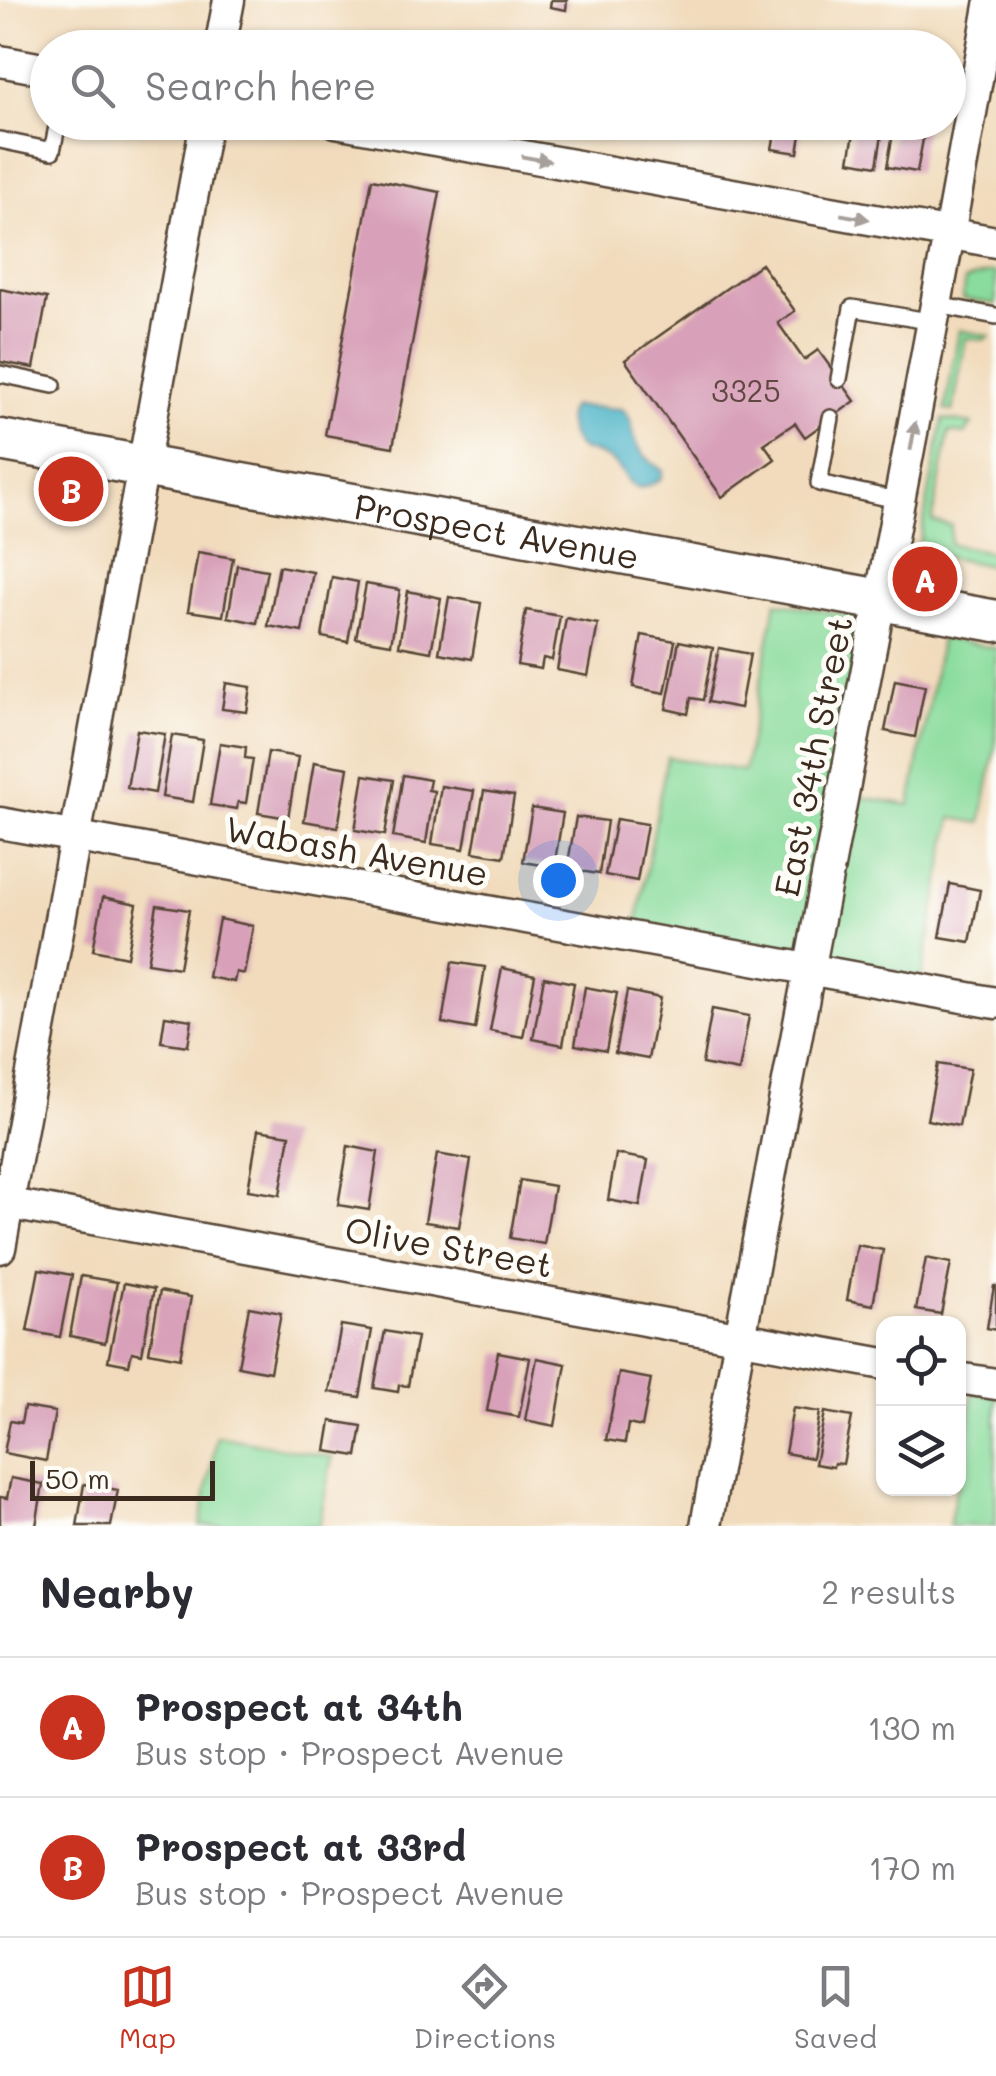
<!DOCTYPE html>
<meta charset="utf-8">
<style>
body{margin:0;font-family:Mali,sans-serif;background:#f2f2f3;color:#2b2b33}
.controls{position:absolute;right:30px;bottom:30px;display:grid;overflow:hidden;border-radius:20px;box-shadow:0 2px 8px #0004}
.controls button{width:90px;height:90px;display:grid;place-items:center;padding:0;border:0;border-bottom:2px solid #e1e1e2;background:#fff;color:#2b2b33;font:50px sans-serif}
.scale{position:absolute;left:30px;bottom:25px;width:185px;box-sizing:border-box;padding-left:10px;border:5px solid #3b2a1e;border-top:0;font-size:28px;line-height:35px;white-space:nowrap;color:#3b2a1e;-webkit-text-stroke:8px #fdfcf7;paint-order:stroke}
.you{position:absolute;left:558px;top:880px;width:35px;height:35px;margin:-25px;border:8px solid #fff;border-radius:50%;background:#1a73e8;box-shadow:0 0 0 15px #1a73e833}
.badge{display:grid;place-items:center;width:65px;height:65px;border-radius:50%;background:#c8321e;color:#fff;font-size:32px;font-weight:700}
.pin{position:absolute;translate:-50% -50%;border:5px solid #fff;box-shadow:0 2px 10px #0006}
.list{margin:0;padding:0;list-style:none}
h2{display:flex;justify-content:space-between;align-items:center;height:130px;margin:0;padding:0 40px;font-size:42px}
h2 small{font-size:32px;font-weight:400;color:#7c7c81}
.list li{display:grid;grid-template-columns:65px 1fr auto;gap:30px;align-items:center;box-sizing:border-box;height:140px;padding:0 40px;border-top:2px solid #e1e1e2}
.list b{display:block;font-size:38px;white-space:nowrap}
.list p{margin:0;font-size:32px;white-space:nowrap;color:#7c7c81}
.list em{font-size:32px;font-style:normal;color:#7c7c81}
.icon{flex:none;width:55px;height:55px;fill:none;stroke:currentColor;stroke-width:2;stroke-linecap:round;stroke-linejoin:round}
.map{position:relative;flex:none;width:996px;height:1526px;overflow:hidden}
.search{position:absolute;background:#fff;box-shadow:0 2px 8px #0004;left:30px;right:30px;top:30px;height:110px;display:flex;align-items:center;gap:25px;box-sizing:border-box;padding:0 35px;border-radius:55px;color:#7c7c81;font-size:38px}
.sheet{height:410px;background:#fff}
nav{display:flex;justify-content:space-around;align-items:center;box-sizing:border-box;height:140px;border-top:2px solid #e1e1e2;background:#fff;font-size:28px;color:#7c7c81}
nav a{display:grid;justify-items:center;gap:5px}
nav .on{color:#c8321e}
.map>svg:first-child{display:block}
.green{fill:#89dc9c;stroke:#62835d;stroke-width:2.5}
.water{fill:#4ab3c8;stroke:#426e73;stroke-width:2.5}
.building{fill:#d8a1b9}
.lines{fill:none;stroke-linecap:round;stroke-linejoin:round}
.lane-casing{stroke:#564536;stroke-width:20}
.street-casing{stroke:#564536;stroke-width:35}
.secondary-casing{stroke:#564536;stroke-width:45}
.lane{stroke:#fff;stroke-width:15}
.street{stroke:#fff;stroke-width:30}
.secondary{stroke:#fff;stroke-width:40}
.oneway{fill:#a79f9a}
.labels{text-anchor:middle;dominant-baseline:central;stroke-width:10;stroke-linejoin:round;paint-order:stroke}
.number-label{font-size:30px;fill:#624845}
.street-label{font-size:35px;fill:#3b2a1e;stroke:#fdfcf7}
</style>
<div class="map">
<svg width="996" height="1526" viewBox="0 0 996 1526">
<rect width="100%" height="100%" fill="#fdfcf7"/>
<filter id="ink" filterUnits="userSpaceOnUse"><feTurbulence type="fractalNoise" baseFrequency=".01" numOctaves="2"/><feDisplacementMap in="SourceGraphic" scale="20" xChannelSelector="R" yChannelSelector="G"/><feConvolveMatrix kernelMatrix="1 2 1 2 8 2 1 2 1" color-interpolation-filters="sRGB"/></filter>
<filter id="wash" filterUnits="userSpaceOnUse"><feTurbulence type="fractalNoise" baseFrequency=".0048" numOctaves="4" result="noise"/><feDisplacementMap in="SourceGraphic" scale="40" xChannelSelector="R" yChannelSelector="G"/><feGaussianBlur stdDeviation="2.25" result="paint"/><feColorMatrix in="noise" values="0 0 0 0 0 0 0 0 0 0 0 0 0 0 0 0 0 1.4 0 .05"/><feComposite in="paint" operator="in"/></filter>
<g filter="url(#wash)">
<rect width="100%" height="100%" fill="#f1dbbc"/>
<g class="green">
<polygon points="992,272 996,273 996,304 962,299 965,280"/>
<polygon points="959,330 989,336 984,340 966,338 953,411 945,410"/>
<polygon points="943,419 972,424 965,434 949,432 932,521 951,525 950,544 996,553 996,567 918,552"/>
<polygon points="776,602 857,617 863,627 804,949 793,957 636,927 667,757 744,771"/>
<polygon points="941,638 996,648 996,743 981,823 952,818 922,977 825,959 855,796 910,805"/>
<polygon points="973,1392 996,1396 996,1526 949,1526 956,1489 958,1488"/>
<polygon points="217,1436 332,1457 319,1526 200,1526"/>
</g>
<path class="water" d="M572,406L622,409C633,418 631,427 635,439C640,454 651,462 663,471L661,479C632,497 633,484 616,465C607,456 591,452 579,448C570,436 562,419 572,406Z"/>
<g id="blocks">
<g class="building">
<polygon points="551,0 567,0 566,10 550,7"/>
<polygon points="525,37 548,41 547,48 523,48"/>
<polygon points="661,122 692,122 691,130"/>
<polygon points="777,122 803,122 798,153 772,149"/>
<polygon points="856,122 884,122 877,166 849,161"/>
<polygon points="895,122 926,123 917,172 887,167"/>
<polygon points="372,179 440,192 393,447 325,435"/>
<polygon points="761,264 795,311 778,323 804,360 818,350 855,401 805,437 795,423 764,444 775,459 722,497 625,360"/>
<polygon points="0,289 47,298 34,368 0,362"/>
<polygon points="198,552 233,558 223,616 188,611"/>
<polygon points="237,565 267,570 257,623 228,617"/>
<polygon points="279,566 313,572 302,632 268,626"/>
<polygon points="332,577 358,582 348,642 322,637"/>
<polygon points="366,584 400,590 391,644 356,638"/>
<polygon points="408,591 441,598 431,652 399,646"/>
<polygon points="449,597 481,603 472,659 439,653"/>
<polygon points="526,610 560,616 552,660 543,658 541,669 517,665"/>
<polygon points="566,618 598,624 588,676 557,670"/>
<polygon points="642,635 675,641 665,693 633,687"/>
<polygon points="679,641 713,648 703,700 691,698 688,714 666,709"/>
<polygon points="719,648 750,654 740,708 708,702"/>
<polygon points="895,680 925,686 915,737 885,731"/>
<polygon points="226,683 251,687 247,712 222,709"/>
<polygon points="137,730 165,734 155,793 127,788"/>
<polygon points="172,735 203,740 193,802 162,797"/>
<polygon points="220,743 246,747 245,758 253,759 246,803 238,802 237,809 210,805"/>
<polygon points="268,752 298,757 288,818 258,813"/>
<polygon points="314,762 348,768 338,827 304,821"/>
<polygon points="364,775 394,780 385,835 355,830"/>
<polygon points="403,775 430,780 428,790 434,791 426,843 393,837"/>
<polygon points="441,786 474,791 464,849 432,844"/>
<polygon points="484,791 514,796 504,857 473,852"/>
<polygon points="532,808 563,813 554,867 523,862"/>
<polygon points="576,817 607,821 599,874 567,869"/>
<polygon points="616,819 647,824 637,881 605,875"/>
<polygon points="950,884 980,890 970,942 940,937"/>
<polygon points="103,897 137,904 127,957 93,950"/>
<polygon points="157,905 189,910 179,968 147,963"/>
<polygon points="219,919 253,926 244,974 236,972 234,982 208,977"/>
<polygon points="452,962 485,967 475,1029 442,1023"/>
<polygon points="502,968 535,975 523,1037 490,1031"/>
<polygon points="544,977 574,983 563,1045 533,1039"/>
<polygon points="585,987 617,993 606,1051 575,1045"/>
<polygon points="627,991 660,998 648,1059 615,1053"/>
<polygon points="712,1009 749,1016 739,1071 702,1064"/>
<polygon points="165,1016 192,1020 188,1046 161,1042"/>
<polygon points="938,1064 970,1069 959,1126 927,1120"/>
<polygon points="258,1130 290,1135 280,1195 248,1190"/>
<polygon points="348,1146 378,1152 369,1210 338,1205"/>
<polygon points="437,1154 471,1160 459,1227 425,1222"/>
<polygon points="616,1154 648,1160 640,1206 608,1200"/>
<polygon points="520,1180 554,1186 544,1244 510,1238"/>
<polygon points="857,1245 883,1250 873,1305 847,1300"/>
<polygon points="926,1258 951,1263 941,1314 916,1310"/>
<polygon points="39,1269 72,1275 60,1337 27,1331"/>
<polygon points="81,1276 117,1282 105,1343 70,1336"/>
<polygon points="124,1283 154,1289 142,1354 132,1352 129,1365 108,1361"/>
<polygon points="994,1286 996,1286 996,1330 987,1328"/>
<polygon points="160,1291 191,1297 180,1358 149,1352"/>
<polygon points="249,1307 281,1313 270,1372 238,1366"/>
<polygon points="341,1325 372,1330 360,1397 329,1392"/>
<polygon points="385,1331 417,1337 408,1386 399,1385 398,1392 374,1388"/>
<polygon points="498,1352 530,1358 519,1417 487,1411"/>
<polygon points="537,1358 566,1364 555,1426 525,1420"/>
<polygon points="619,1373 651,1379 642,1427 628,1424 625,1443 606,1440"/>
<polygon points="24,1407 55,1412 46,1461 4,1453 10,1421 21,1423"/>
<polygon points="793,1408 820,1412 812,1458 785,1453"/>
<polygon points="825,1412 852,1417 843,1464 834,1463 833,1467 815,1464"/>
<polygon points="331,1421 362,1426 357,1456 326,1451"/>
<polygon points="11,1478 43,1484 36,1526 0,1526 0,1497 7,1498"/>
<polygon points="84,1484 118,1490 111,1526 77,1526"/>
</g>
</g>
</g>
<g filter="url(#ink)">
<use href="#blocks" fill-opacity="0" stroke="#564536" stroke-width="2.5"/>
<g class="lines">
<defs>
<g id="lane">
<polyline points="0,140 52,151 58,122"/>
<polyline points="937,305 996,316"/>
<polyline points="0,374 53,385"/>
<polyline points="839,379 852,308 934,322"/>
<polyline points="831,418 819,483 901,501"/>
</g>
<g id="street">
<polyline points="220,48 229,0"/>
<polyline points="0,61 48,70"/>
<polyline points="336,122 996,242"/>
<polyline points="0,823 996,1003"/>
<polyline points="0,1202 884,1364"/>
<polyline points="0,1248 206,122"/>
<polyline points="958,1378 996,1384"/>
<path d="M706,1526C796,1016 902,510 991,0"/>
</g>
<g id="secondary">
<path id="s1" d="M0,440L996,621"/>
</g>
</defs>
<use href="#lane" class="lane-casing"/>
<use href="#street" class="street-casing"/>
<use href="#secondary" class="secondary-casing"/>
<use href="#lane" class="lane"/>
<use href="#street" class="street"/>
<use href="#secondary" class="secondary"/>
</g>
<defs><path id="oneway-solid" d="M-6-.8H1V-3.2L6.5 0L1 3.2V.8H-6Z" transform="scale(2.5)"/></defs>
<g class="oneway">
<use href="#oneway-solid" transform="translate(536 159) rotate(10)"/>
<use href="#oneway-solid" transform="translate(855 217) rotate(10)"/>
<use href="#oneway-solid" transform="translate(913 436) rotate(-80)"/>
</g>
</g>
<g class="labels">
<g class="number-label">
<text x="746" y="390">3325</text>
</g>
<g class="street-label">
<text stroke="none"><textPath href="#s1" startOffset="505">Prospect Avenue</textPath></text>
<text transform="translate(812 756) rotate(-79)">East 34th Street</text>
<text transform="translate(357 850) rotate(10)">Wabash Avenue</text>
<text transform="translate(449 1246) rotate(10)">Olive Street</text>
</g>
</g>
</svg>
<div class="controls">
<button><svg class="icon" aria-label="locate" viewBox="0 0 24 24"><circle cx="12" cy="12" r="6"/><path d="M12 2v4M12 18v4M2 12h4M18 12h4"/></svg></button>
<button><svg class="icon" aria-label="layers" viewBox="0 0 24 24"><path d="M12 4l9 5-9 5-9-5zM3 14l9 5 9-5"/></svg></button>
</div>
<div class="scale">50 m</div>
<div class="you"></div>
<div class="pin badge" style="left:925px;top:579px">A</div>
<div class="pin badge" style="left:71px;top:489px">B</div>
<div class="search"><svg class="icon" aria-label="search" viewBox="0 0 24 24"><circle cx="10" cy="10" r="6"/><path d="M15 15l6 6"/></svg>Search here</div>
</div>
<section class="sheet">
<h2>Nearby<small>2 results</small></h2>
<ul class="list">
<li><span class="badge">A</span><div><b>Prospect at 34th</b><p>Bus stop · Prospect Avenue</p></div><em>130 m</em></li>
<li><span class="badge">B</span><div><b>Prospect at 33rd</b><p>Bus stop · Prospect Avenue</p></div><em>170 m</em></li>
</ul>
</section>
<nav>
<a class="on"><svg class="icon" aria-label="map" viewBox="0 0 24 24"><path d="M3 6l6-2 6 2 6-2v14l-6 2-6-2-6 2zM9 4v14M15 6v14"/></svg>Map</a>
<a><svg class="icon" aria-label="directions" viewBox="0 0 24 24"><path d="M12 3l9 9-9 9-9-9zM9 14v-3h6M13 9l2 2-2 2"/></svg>Directions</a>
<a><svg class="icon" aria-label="saved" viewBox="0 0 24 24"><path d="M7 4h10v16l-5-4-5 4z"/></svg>Saved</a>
</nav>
